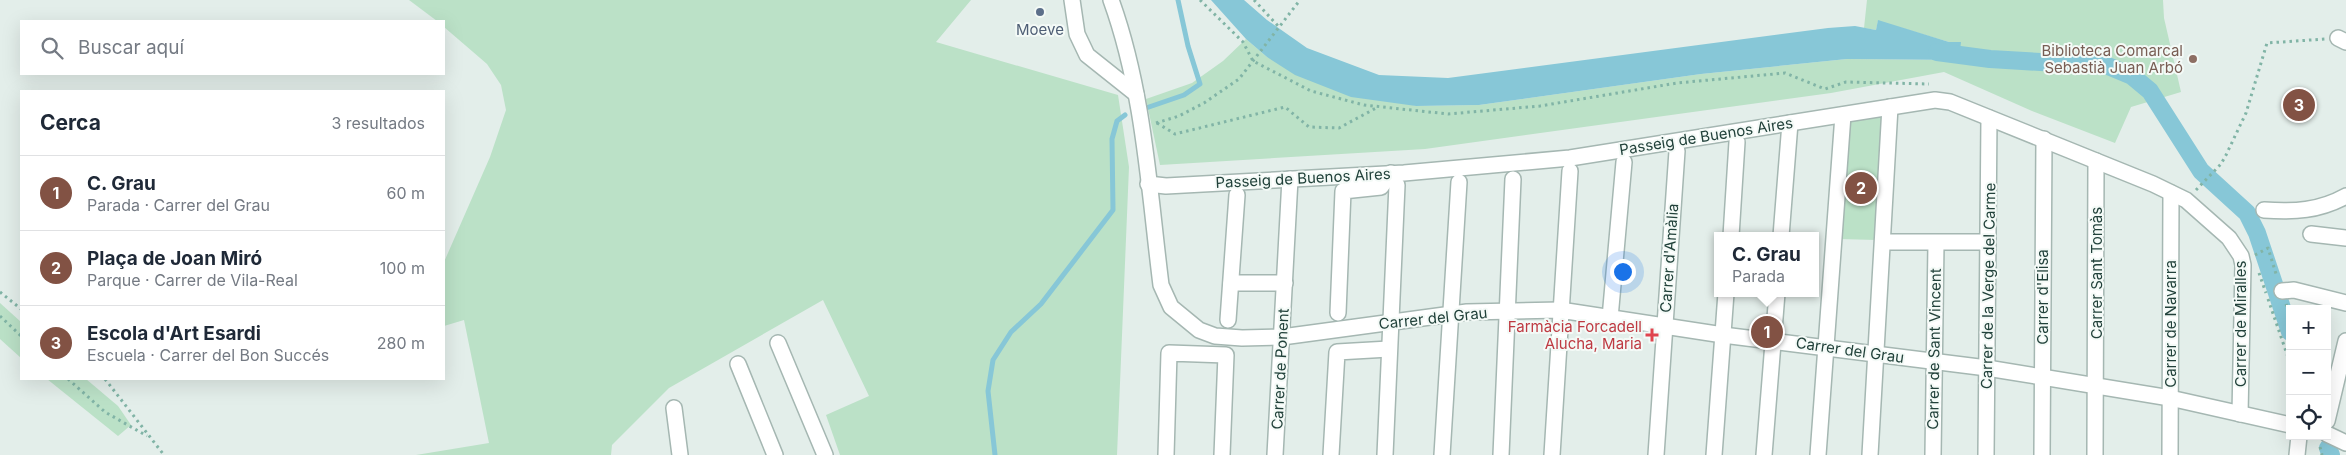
<!DOCTYPE html>
<html lang="es">
<meta charset="utf-8">
<style>
body{margin:0;font-family:Inter,sans-serif;background:#f2f2f3;color:#1f2937}
.controls{position:absolute;right:15px;bottom:15px;display:grid;overflow:hidden;border-radius:0px;box-shadow:0 5px 20px #0002}
.controls button{width:45px;height:45px;display:grid;place-items:center;padding:0;border:0;border-bottom:1px solid #e0e1e3;background:#fff;color:#1f2937;font:25px sans-serif}
.you{position:absolute;left:1622px;top:271px;width:18px;height:18px;margin:-12px;border:4px solid #fff;border-radius:50%;background:#1a73e8;box-shadow:0 0 0 8px #1a73e833}
.badge{display:grid;place-items:center;width:32px;height:32px;border-radius:50%;background:#825244;color:#fff;font-size:16px;font-weight:700}
.pin{position:absolute;translate:-50% -50%;border:2px solid #fff;box-shadow:0 1px 5px #0006}
.popup{position:absolute;left:1714px;top:232px;width:105px;height:65px;box-sizing:border-box;display:grid;place-content:center;border-radius:0px;background:#fff;filter:drop-shadow(0 1px 4px #0005);font-size:16px;white-space:nowrap;color:#747a83}
.popup b{font-size:19px;color:#1f2937}
.popup::after{content:'';position:absolute;left:50%;top:100%;margin-left:-10px;border:10px solid transparent;border-top-color:#fff}
.list{margin:0;padding:0;list-style:none}
h2{display:flex;justify-content:space-between;align-items:center;height:65px;margin:0;padding:0 20px;font-size:21px}
h2 small{font-size:16px;font-weight:400;color:#747a83}
.list li{display:grid;grid-template-columns:32px 1fr auto;gap:15px;align-items:center;box-sizing:border-box;height:75px;padding:0 20px;border-top:1px solid #e0e1e3}
.list b{display:block;font-size:19px;white-space:nowrap}
.list p{margin:0;font-size:16px;white-space:nowrap;color:#747a83}
.list em{font-size:16px;font-style:normal;color:#747a83}
.icon{flex:none;width:28px;height:28px;fill:none;stroke:currentColor;stroke-width:2;stroke-linecap:round;stroke-linejoin:round}
.map{position:relative;flex:none;width:2346px;height:455px;overflow:hidden}
.search{position:absolute;background:#fff;box-shadow:0 5px 20px #0002;left:20px;top:20px;width:425px;height:55px;display:flex;align-items:center;gap:12px;box-sizing:border-box;padding:0 18px;border-radius:0px;color:#747a83;font-size:19px}
.panel{position:absolute;background:#fff;box-shadow:0 5px 20px #0002;left:20px;top:90px;width:425px;height:290px;border-radius:0px}
.map>svg:first-child{display:block}
.green{fill:#bbe1c7}
.water{fill:#87c7d7}
.lines{fill:none;stroke-linecap:round;stroke-linejoin:round}
.stream{stroke:#87c7d7;stroke-width:5}
.canal{stroke:#87c7d7;stroke-width:18}
.minor-casing{stroke:#a5b7b2;stroke-width:18}
.path{stroke:#81b4a6;stroke-width:3;stroke-dasharray:2.5 4;stroke-linecap:butt}
.minor{stroke:#fff;stroke-width:15}
.service-dot{fill:#5c6f8a;stroke:#f4faf7;stroke-width:2}
.education-dot{fill:#8d6e63;stroke:#f4faf7;stroke-width:2}
.health-dot{fill:#e0444e;stroke:#f4faf7;stroke-width:2}
.labels{text-anchor:middle;dominant-baseline:central;stroke-width:4;stroke-linejoin:round;paint-order:stroke}
.service-label{font-size:15px;fill:#4e5e75;stroke:#f4faf7}
.education-label{font-size:15px;fill:#785e54;stroke:#f4faf7;text-anchor:end}
.street-label{font-size:15px;fill:#21413a;stroke:#f4faf7}
.health-label{font-size:15px;fill:#be3a42;stroke:#f4faf7;text-anchor:end}
</style>
<div class="map">
<svg width="2346" height="455" viewBox="0 0 2346 455">
<rect width="100%" height="100%" fill="#e3eeea"/>
<g class="green">
<polygon points="409,0 971,0 936,42 1118,95 1129,167 1117,455 840,455 826,415 869,396 823,300 669,388 612,445 611,455 416,455 489,443 464,320 444,326 444,262 490,157 506,110 501,85 487,64 444,27 444,21 437,21"/>
<polygon points="1867,0 2163,0 2164,18 2181,92 2131,107 2115,143 2032,111 1944,72 1831,93 1425,149 1160,165 1146,99 1192,83 1223,61 1246,39 1267,57 1416,106 1479,105 1701,74 1847,59 1959,60 1960,42 1949,42 1878,21 1876,30 1864,28"/>
<polygon points="1884,115 1876,240 1839,239 1848,120"/>
<polygon points="0,303 21,322 21,358 0,339"/>
<polygon points="47,379 86,379 118,406 131,425 118,436"/>
</g>
<polygon class="water" points="1211,0 1244,0 1267,20 1307,48 1379,75 1448,78 1828,28 1855,26 1876,30 1878,20 1949,42 1961,42 1959,60 1847,59 1701,74 1479,105 1416,106 1351,97 1295,75 1267,57 1246,39"/>
<g class="lines">
<g class="stream">
<polyline points="1146,108 1184,95 1200,84 1188,46 1178,0"/>
<polyline points="995,455 988,391 993,360 1011,332 1041,304 1113,210 1112,139 1117,121 1125,115"/>
</g>
<g class="canal">
<polyline points="1937,52 1990,59 2108,66 2132,76 2150,91 2201,171 2247,213 2257,233 2290,332"/>
<polyline points="2328,448 2331,455"/>
</g>
<defs>
<g id="minor">
<polyline points="1072,0 1077,34 1087,55 1136,94"/>
<path d="M1111,0C1144,91 1149,190 1161,285L1171,307L1199,330L1215,336L1242,338L1282,337L1467,312L1560,310L1723,335L1987,368L2170,398L2290,425"/>
<polyline points="2338,38 2346,42"/>
<polyline points="1148,184 1166,186 1404,173 1570,158 1935,100 1950,102 2153,184 2186,200 2229,238 2241,256 2243,265 2240,414"/>
<path d="M2264,210C2294,212 2319,211 2346,196"/>
<polyline points="2311,234 2346,238"/>
<polyline points="1731,236 1737,142"/>
<polyline points="1781,236 1790,123"/>
<polyline points="1884,242 1988,242"/>
<polyline points="1231,283 1285,283"/>
<polyline points="2282,291 2294,290 2346,303"/>
<polyline points="1338,313 1343,191 1381,187 1391,173"/>
<polyline points="1610,318 1624,162"/>
<polyline points="1228,320 1237,195"/>
<polyline points="778,343 825,455"/>
<polyline points="738,364 775,455"/>
<polyline points="674,408 680,455"/>
<polyline points="2327,421 2346,341"/>
<polyline points="2327,434 2346,443"/>
<polyline points="1166,455 1169,353 1226,355 1222,455"/>
<polyline points="1275,455 1290,179"/>
<polyline points="1331,455 1337,352 1389,349"/>
<polyline points="1385,455 1397,185"/>
<polyline points="1442,455 1459,182"/>
<polyline points="1501,455 1513,179"/>
<polyline points="1552,455 1570,171"/>
<polyline points="1656,455 1677,151"/>
<polyline points="1714,455 1726,293"/>
<polyline points="1764,455 1777,293"/>
<polyline points="1818,455 1843,115"/>
<polyline points="1870,455 1890,107"/>
<polyline points="1933,455 1936,243"/>
<polyline points="1986,455 1989,118"/>
<polyline points="2042,455 2044,139"/>
<polyline points="2095,455 2096,161"/>
<polyline points="2170,455 2171,193"/>
<polyline points="2297,455 2299,436"/>
</g>
</defs>
<use href="#minor" class="minor-casing"/>
<g class="path">
<polyline points="1200,0 1243,42 1253,61 1311,91 1364,105 1448,114 1540,106 1677,83 1785,73 1825,89 1846,82 1929,84"/>
<polyline points="1254,0 1279,27"/>
<polyline points="1156,123 1179,116 1204,103 1239,79 1300,0"/>
<polyline points="1157,123 1175,134 1285,107 1309,127 1339,128 1378,107"/>
<polyline points="2196,190 2221,164 2226,155 2246,113 2267,43 2325,39"/>
<polyline points="2255,255 2268,248 2277,277"/>
<polyline points="2259,273 2266,293"/>
<polyline points="0,292 21,309"/>
<polyline points="2268,299 2290,363"/>
<polyline points="2286,304 2290,315"/>
<polyline points="0,316 21,336"/>
<polyline points="68,379 105,412 147,436"/>
<polyline points="105,379 164,455"/>
<polyline points="2320,447 2322,455"/>
</g>
<use href="#minor" class="minor"/>
</g>
<circle class="service-dot" cx="1040" cy="12" r="5"/>
<circle class="education-dot" cx="2193" cy="59" r="5"/>
<path class="health-dot" d="M1649.5 327.5h5v5h5v5h-5v5h-5v-5h-5v-5h5z"/>
<g class="labels">
<g class="service-label">
<text x="1040" y="29">Moeve</text>
</g>
<g class="education-label">
<text x="2183" y="50">Biblioteca Comarcal<tspan x="2183" dy="17">Sebastià Juan Arbó</tspan></text>
</g>
<g class="street-label">
<text transform="translate(1706 136) rotate(-9)">Passeig de Buenos Aires</text>
<text transform="translate(1303 178) rotate(-3)">Passeig de Buenos Aires</text>
<text transform="translate(1669 258) rotate(-86)">Carrer d'Amàlia</text>
<text transform="translate(2096 273) rotate(-90)">Carrer Sant Tomàs</text>
<text transform="translate(1988 286) rotate(-89)">Carrer de la Verge del Carme</text>
<text transform="translate(2042 297) rotate(-90)">Carrer d'Elisa</text>
<text transform="translate(1433 318) rotate(-6)">Carrer del Grau</text>
<text transform="translate(2170 324) rotate(-90)">Carrer de Navarra</text>
<text transform="translate(2240 324) rotate(-90)">Carrer de Miralles</text>
<text transform="translate(1934 349) rotate(-89)">Carrer de Sant Vincent</text>
<text transform="translate(1850 350) rotate(8)">Carrer del Grau</text>
<text transform="translate(1280 369) rotate(-87)">Carrer de Ponent</text>
</g>
<g class="health-label">
<text x="1642" y="326">Farmàcia Forcadell<tspan x="1642" dy="17">Alucha, Maria</tspan></text>
</g>
</g>
</svg>
<div class="controls">
<button>+</button>
<button>−</button>
<button><svg class="icon" aria-label="locate" viewBox="0 0 24 24"><circle cx="12" cy="12" r="6"/><path d="M12 2v4M12 18v4M2 12h4M18 12h4"/></svg></button>
</div>
<div class="you"></div>
<div class="pin badge" style="left:1767px;top:332px">1</div>
<div class="popup"><b>C. Grau</b>Parada</div>
<div class="pin badge" style="left:1861px;top:188px">2</div>
<div class="pin badge" style="left:2299px;top:105px">3</div>
<div class="search"><svg class="icon" aria-label="search" viewBox="0 0 24 24"><circle cx="10" cy="10" r="6"/><path d="M15 15l6 6"/></svg>Buscar aquí</div>
<section class="panel">
<h2>Cerca<small>3 resultados</small></h2>
<ul class="list">
<li><span class="badge">1</span><div><b>C. Grau</b><p>Parada · Carrer del Grau</p></div><em>60 m</em></li>
<li><span class="badge">2</span><div><b>Plaça de Joan Miró</b><p>Parque · Carrer de Vila-Real</p></div><em>100 m</em></li>
<li><span class="badge">3</span><div><b>Escola d'Art Esardi</b><p>Escuela · Carrer del Bon Succés</p></div><em>280 m</em></li>
</ul>
</section>
</div>
